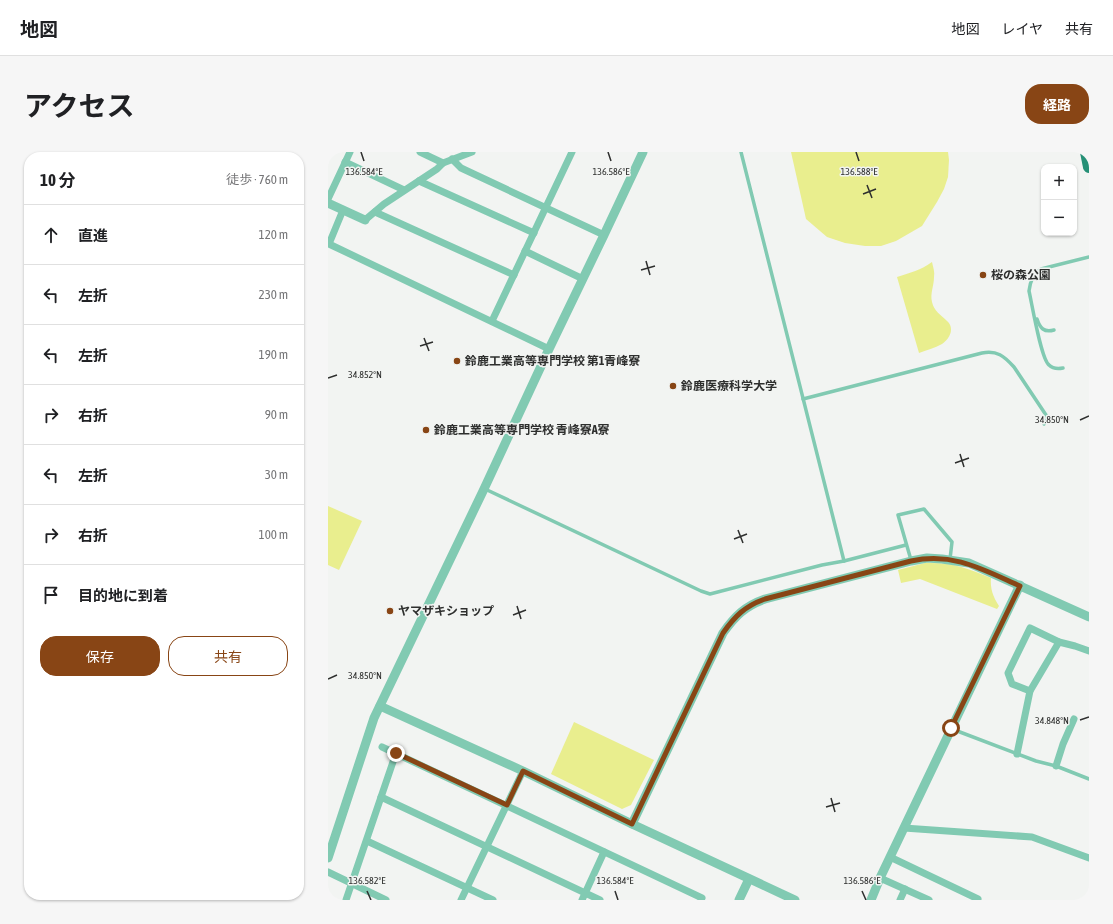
<!DOCTYPE html>
<html lang="ja">
<meta charset="utf-8">
<style>
body{margin:0;font-family:"Asap Condensed","Noto Sans JP",sans-serif;background:#f6f6f6;color:#202124}
.controls{position:absolute;right:12px;top:12px;display:grid;overflow:hidden;border-radius:8px;box-shadow:0 1px 3px #0004}
.controls button{width:36px;height:36px;display:grid;place-items:center;padding:0;border:0;border-bottom:1px solid #e0e0e0;background:#fff;color:#202124;font:20px sans-serif}
.stop{position:absolute;width:12px;height:12px;margin:-9px;border:3px solid #884515;border-radius:50%;background:#fff}
.stop.end{background:#884515;border-color:#fff;box-shadow:0 1px 4px #0008}
.list{margin:0;padding:0;list-style:none}
h2{display:flex;justify-content:space-between;align-items:center;height:52px;margin:0;padding:0 16px;font-size:17px}
h2 small{font-size:13px;font-weight:400;color:#757577}
.list li{display:grid;grid-template-columns:26px 1fr auto;gap:12px;align-items:center;box-sizing:border-box;height:60px;padding:0 16px;border-top:1px solid #e0e0e0}
.list b{display:block;font-size:15px;white-space:nowrap}
.list em{font-size:13px;font-style:normal;color:#757577}
.actions{display:flex;gap:8px;padding:12px 16px}
.actions a{flex:1;padding:9px 0;border:1px solid #884515;border-radius:16px;text-align:center;font-size:14px;color:#884515}
.actions .main{background:#884515;color:#fff}
.icon{flex:none;width:22px;height:22px;fill:none;stroke:currentColor;stroke-width:2;stroke-linecap:round;stroke-linejoin:round}
.map{position:relative;flex:none;width:761px;height:748px;overflow:hidden;border-radius:16px}
header{display:flex;align-items:center;gap:24px;box-sizing:border-box;height:56px;padding:0 20px;background:#fff;border-bottom:1px solid #e0e0e0}
header strong{font-size:19px}
nav{display:flex;gap:22px;margin-inline-start:auto;font-size:14px}
.intro{display:flex;align-items:center;justify-content:space-between;box-sizing:border-box;height:96px;padding:0 24px}
h1{margin:0;font-size:28px}
.button{padding:10px 18px;border-radius:16px;background:#884515;color:#fff;font-size:14px;font-weight:700}
main{display:flex;gap:24px;padding:0 24px}
aside{flex:1;background:#fff;border-radius:16px;box-shadow:0 1px 3px #0004}
.map>svg:first-child{display:block}
.green{fill:#e9ee8e}
.lines{fill:none;stroke-linecap:round;stroke-linejoin:round}
.service{stroke:#81cab2;stroke-width:3.5}
.minor{stroke:#81cab2;stroke-width:7}
.tertiary{stroke:#81cab2;stroke-width:9}
.trunk{stroke:#269076;stroke-width:12}
.route{stroke:#884515;stroke-width:5}
.ticks{fill:none;stroke:#2e2f2e;stroke-width:1.5}
.poi-dot{fill:#884515;stroke:#f2f4f2;stroke-width:1.5}
.labels{text-anchor:middle;dominant-baseline:central;stroke-width:3;stroke-linejoin:round;paint-order:stroke}
.poi-label{font-size:12px;font-weight:bold;fill:#2e2f2e;stroke:#f2f4f2;text-anchor:start}
.ticks-label{font-size:10px;text-anchor:middle;fill:#2e2f2e;stroke:#f2f4f2;stroke-width:3;stroke-linejoin:round;paint-order:stroke}
</style>
<header>
<strong>地図</strong>
<nav><a>地図</a><a>レイヤ</a><a>共有</a></nav>
</header>
<div class="intro"><h1>アクセス</h1><a class="button">経路</a></div>
<main>
<aside>
<h2>10 分<small>徒歩 · 760 m</small></h2>
<ul class="list">
<li><svg class="icon" aria-label="ahead" viewBox="0 0 24 24"><path d="M12 20V5M6 11l6-6 6 6"/></svg><div><b>直進</b></div><em>120 m</em></li>
<li><svg class="icon" aria-label="left" viewBox="0 0 24 24"><path d="M17 20v-9H6M10 6l-5 5 5 5"/></svg><div><b>左折</b></div><em>230 m</em></li>
<li><svg class="icon" aria-label="left" viewBox="0 0 24 24"><path d="M17 20v-9H6M10 6l-5 5 5 5"/></svg><div><b>左折</b></div><em>190 m</em></li>
<li><svg class="icon" aria-label="right" viewBox="0 0 24 24"><path d="M7 20v-9h11M14 6l5 5-5 5"/></svg><div><b>右折</b></div><em>90 m</em></li>
<li><svg class="icon" aria-label="left" viewBox="0 0 24 24"><path d="M17 20v-9H6M10 6l-5 5 5 5"/></svg><div><b>左折</b></div><em>30 m</em></li>
<li><svg class="icon" aria-label="right" viewBox="0 0 24 24"><path d="M7 20v-9h11M14 6l5 5-5 5"/></svg><div><b>右折</b></div><em>100 m</em></li>
<li><svg class="icon" aria-label="arrive" viewBox="0 0 24 24"><path d="M6 21V4h12l-3 4 3 4H6"/></svg><div><b>目的地に到着</b></div></li>
</ul>
<div class="actions"><a class="main">保存</a><a>共有</a></div>
</aside>
<div class="map">
<svg width="761" height="748" viewBox="0 0 761 748">
<rect width="100%" height="100%" fill="#f2f4f2"/>
<g class="green">
<polygon points="463,0 620,0 621,8 620,25 616,37 609,50 594,74 568,89 553,94 537,94 517,91 499,85 478,67"/>
<path d="M604,110C605,115 607,120 606,125C606,134 602,141 604,150C606,159 613,163 619,169C627,176 622,187 614,192C607,196 598,198 591,201L569,125C582,121 593,118 604,110Z"/>
<polygon points="0,354 34,369 11,418 0,413"/>
<path d="M597,411C624,410 639,416 663,426C662,436 665,445 671,454L669,457L592,427L573,431L570,418Z"/>
<polygon points="246,570 326,608 303,653 294,657 223,622"/>
</g>
<g class="lines">
<g class="service">
<polyline points="413,0 516,409"/>
<path d="M709,167C712,176 716,181 726,178"/>
<path d="M735,216C730,217 725,217 721,213C713,207 704,152 701,139C702,129 705,122 713,117L761,105"/>
<path d="M475,247L654,201C669,198 676,204 686,215L720,266L716,272"/>
<polyline points="157,337 373,439 382,442 494,413 516,409 578,393"/>
<polyline points="583,408 570,363 596,357 624,390 622,407"/>
<polyline points="624,577 708,609 728,614 761,627"/>
</g>
<g class="minor">
<polyline points="92,0 115,11"/>
<polyline points="124,7 133,16 276,83"/>
<polyline points="17,10 76,38"/>
<polyline points="91,29 206,81"/>
<polyline points="0,47 22,0"/>
<polyline points="15,58 1,92 221,197"/>
<polyline points="47,60 186,123"/>
<polyline points="37,68 56,52 109,17 115,11 144,0"/>
<polyline points="197,99 255,127"/>
<polyline points="164,169 244,0"/>
<polyline points="702,539 684,532 680,521 702,476 731,490 747,494 761,499"/>
<polyline points="54,595 374,746 373,748"/>
<polyline points="689,602 702,539 731,490"/>
<polyline points="728,614 735,592 746,567"/>
<polyline points="53,645 272,748"/>
<polyline points="576,676 704,685 761,706"/>
<polyline points="39,689 165,748"/>
<polyline points="562,705 650,747 649,748"/>
<polyline points="0,720 58,748"/>
<polyline points="552,726 601,748"/>
<polyline points="18,748 68,601"/>
<polyline points="133,748 195,619"/>
<polyline points="254,748 276,700"/>
<polyline points="572,748 577,737"/>
</g>
<g class="tertiary">
<polyline points="0,51 37,68"/>
<path d="M52,554L195,619L304,672L395,481C407,464 417,454 437,447L583,409L599,406L614,407L641,411L761,465"/>
<polyline points="304,672 467,748"/>
<polyline points="0,706 46,566 156,337 221,197 276,83 315,0"/>
<polyline points="411,748 421,727"/>
<polyline points="543,748 552,726 692,433"/>
</g>
<polyline class="trunk" points="758,0 761,15"/>
</g>
<g class="lines">
<path class="route" d="M68,601L179,653L195,619L304,672L395,481C407,464 417,454 437,447L583,409C625,400 654,417 692,434L623,576"/>
</g>
<path class="ticks" d="M33,0L36,9M280,0L283,9M528,0L531,9M539,33L544,46M535,42L548,37M318,109L322,123M313,118L327,114M96,186L101,199M92,194L105,190M0,226L9,223M752,268L761,264M632,302L636,315M627,311L641,306M410,378L415,391M406,387L419,382M189,454L193,467M185,463L198,458M0,527L9,523M752,568L761,565M503,646L507,660M498,655L512,651M39,739L43,748M287,739L290,748M534,739L538,748"/>
<g class="poi-dot">
<circle cx="655" cy="123" r="4"/>
<circle cx="129" cy="209" r="4"/>
<circle cx="345" cy="234" r="4"/>
<circle cx="98" cy="278" r="4"/>
<circle cx="62" cy="459" r="4"/>
</g>
<g class="labels">
<g class="poi-label">
<text x="663" y="123">桜の森公園</text>
<text x="137" y="209">鈴鹿工業高等専門学校 第1青峰寮</text>
<text x="353" y="234">鈴鹿医療科学大学</text>
<text x="106" y="278">鈴鹿工業高等専門学校 青峰寮A寮</text>
<text x="70" y="459">ヤマザキショップ</text>
</g>
</g>
<g class="ticks-label">
<text x="36" y="23">136.584°E</text>
<text x="283" y="23">136.586°E</text>
<text x="531" y="23">136.588°E</text>
<text x="37" y="226">34.852°N</text>
<text x="724" y="271">34.850°N</text>
<text x="37" y="527">34.850°N</text>
<text x="724" y="572">34.848°N</text>
<text x="39" y="732">136.582°E</text>
<text x="287" y="732">136.584°E</text>
<text x="534" y="732">136.586°E</text>
</g>
</svg>
<div class="controls">
<button>+</button>
<button>−</button>
</div>
<div class="stop" style="left:623px;top:576px"></div>
<div class="stop end" style="left:68px;top:601px"></div>
</div>
</main>
